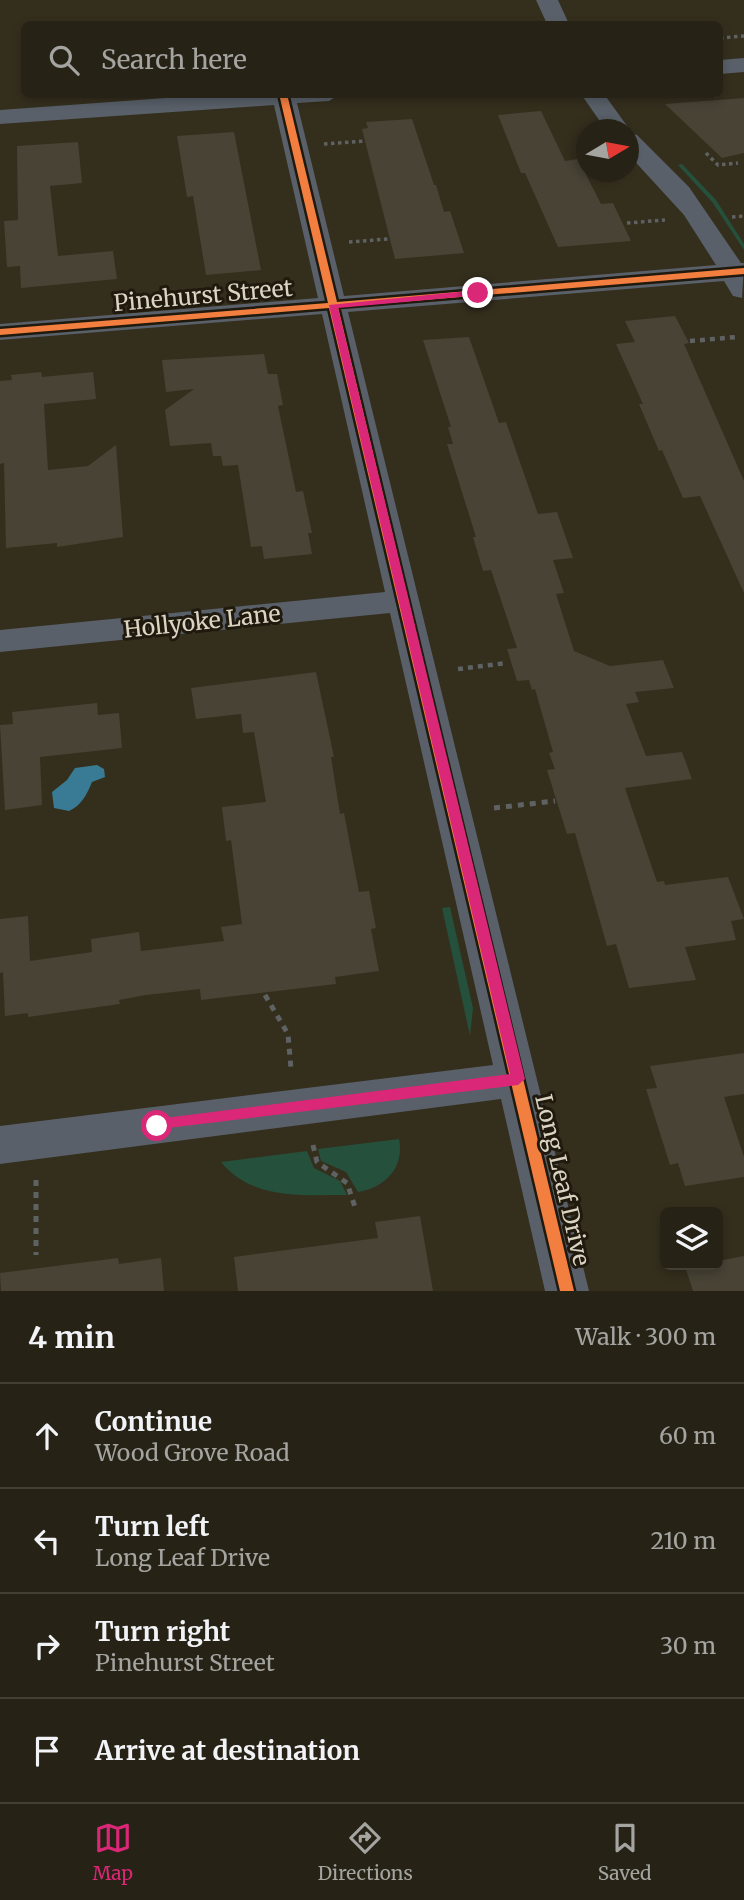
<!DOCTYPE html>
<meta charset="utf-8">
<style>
body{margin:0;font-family:Merriweather,serif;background:#2f2a1f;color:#f1f3f6}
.controls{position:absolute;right:21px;bottom:21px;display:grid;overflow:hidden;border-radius:10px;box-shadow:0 4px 10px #0003}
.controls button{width:63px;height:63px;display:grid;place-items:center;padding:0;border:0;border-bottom:2px solid #433f35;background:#272216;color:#f1f3f6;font:35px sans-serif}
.compass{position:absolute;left:576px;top:119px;width:63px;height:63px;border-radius:50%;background:#272216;box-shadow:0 4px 10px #0003;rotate:80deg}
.stop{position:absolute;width:21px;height:21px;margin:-16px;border:5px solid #db2777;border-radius:50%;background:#fff}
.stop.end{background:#db2777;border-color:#fff;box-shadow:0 2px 7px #0008}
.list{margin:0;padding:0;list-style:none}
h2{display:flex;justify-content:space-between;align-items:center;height:91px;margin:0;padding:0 28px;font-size:30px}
h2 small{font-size:23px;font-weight:400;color:#a4a4a1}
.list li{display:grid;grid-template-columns:46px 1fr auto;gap:21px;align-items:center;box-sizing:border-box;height:105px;padding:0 28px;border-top:2px solid #433f35}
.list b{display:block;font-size:26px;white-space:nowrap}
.list p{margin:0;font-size:23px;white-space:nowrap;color:#a4a4a1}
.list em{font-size:23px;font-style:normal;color:#a4a4a1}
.icon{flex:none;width:38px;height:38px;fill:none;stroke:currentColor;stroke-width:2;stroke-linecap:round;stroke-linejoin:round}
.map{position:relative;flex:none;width:744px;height:1291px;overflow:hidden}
.search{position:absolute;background:#272216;box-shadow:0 4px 10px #0003;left:21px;right:21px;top:21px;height:77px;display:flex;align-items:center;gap:18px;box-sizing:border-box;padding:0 24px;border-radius:10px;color:#a4a4a1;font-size:26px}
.sheet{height:511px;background:#272216}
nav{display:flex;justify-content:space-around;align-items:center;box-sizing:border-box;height:98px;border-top:2px solid #433f35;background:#272216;font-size:19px;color:#a4a4a1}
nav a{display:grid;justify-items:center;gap:4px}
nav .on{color:#db2777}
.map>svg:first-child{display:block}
.green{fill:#25503c}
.water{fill:#397b95}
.building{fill:#484335}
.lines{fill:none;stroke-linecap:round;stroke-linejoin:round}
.path-far2{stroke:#5f6263;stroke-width:3.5;stroke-dasharray:3.5 3.5;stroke-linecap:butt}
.path-far1{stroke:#5f6263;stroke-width:4.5;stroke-dasharray:5 5;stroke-linecap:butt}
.path{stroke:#5f6263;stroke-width:5;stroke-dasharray:6 6;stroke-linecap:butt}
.street{fill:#596069;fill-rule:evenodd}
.cycleway-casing{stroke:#1f1a0d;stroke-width:5}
.cycleway{fill:#f27e40;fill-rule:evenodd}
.route{fill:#db2777}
.labels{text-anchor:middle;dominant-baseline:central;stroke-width:6;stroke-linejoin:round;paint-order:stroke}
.street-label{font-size:23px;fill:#dbd4c3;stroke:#1f1a0d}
</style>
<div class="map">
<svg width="744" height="1291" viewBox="0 0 744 1291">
<rect width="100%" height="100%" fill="#342e1d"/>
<g class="green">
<polygon points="682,164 716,200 744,244 744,250 713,203 678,165"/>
<polygon points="450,907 473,1008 470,1036 442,908"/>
<path d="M399,1139C405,1167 385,1188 358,1192L346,1172L321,1161L318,1149Z"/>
<path d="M307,1151L314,1168L340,1181L347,1195C302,1195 252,1200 221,1162Z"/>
</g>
<path class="water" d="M97,765L104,769L105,777L92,782C87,794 82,805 69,811L54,808L52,792L67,780L75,768Z"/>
<g class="building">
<polygon points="744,98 744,153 722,158 665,104"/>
<polygon points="541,111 565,161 578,159 601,204 613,203 631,241 558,247 525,173 521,173 498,115"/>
<polygon points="412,119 434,185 436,185 444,212 450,211 464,253 395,259 362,129 368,128 366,122"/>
<polygon points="234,132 261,270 206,275 193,196 187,197 177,136"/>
<polygon points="78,142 82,183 50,186 58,256 113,251 117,279 21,288 20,266 7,267 4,221 18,220 17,146"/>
<polygon points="675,316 689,343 684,344 744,481 744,593 700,496 683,498 662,450 659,451 639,404 643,404 616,344 635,342 625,321"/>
<polygon points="469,337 499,423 506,422 538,514 557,512 573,558 553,560 564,593 556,594 574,651 610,666 663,660 674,688 635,692 639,702 626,704 646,756 682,752 692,779 625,788 657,882 664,881 665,885 728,877 744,919 731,921 736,940 685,947 696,980 629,988 616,944 607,946 575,833 567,834 547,770 555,769 549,753 553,752 535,689 532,690 529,680 517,681 507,649 517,648 491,570 483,571 473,537 476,537 447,444 453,444 448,427 451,427 423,340"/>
<polygon points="264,354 268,374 277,374 283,405 278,406 296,492 303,491 312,533 308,533 312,554 264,559 262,546 251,547 238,465 223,466 221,456 213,456 211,443 170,446 165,410 194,389 166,392 162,360"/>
<polygon points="41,372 42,377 93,372 96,399 44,404 48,470 88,466 116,445 123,537 57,547 57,543 6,548 4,463 0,464 0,381 12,380 11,375"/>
<polygon points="316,672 334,757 331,757 340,814 344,813 359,892 369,891 376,928 371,929 379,971 335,977 336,984 201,1000 200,989 146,995 119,1000 120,1004 28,1017 28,1013 5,1016 3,972 0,973 0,919 28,916 30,961 92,952 91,939 139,932 141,951 224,941 221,927 242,924 231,840 226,841 222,807 266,802 254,732 243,733 241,714 196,719 191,688"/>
<polygon points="97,703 98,715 119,713 122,748 40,757 42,805 5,810 0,725 13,724 12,712"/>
<polygon points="744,1053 744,1094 724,1097 744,1157 744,1177 685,1186 678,1163 670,1165 646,1089 657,1088 650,1066"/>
<polygon points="420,1216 433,1291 238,1291 234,1257 378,1238 375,1222"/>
<polygon points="744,1256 744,1291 693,1291 685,1266 718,1265 718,1261"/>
<polygon points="118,1258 119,1264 161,1258 164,1291 1,1291 0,1273"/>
</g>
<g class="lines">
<g class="path-far2">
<polyline points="720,38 744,36"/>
<polyline points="715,94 716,98"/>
<polyline points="324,144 364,141"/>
<polyline points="706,153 718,165 738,163"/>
<polyline points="732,217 744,216"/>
<polyline points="627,223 665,220"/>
<polyline points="349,242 388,239"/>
</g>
<g class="path-far1">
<polyline points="690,341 737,337"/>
<polyline points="458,669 507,663"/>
</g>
<g class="path">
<polyline points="494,808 555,801"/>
<polyline points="265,995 288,1034 291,1069"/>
<polyline points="313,1145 317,1162 347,1183 356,1210"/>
<polyline points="36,1180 36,1255"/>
</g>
<g class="street">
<polygon points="536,0 558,0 569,24 547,24"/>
<polygon points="744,58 744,72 720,74 720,60"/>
<polygon points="221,94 340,94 329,101 297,103 344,296 716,265 684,215 628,154 628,133 637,135 689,187 741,263 744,263 742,298 733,296 724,281 348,312 589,1291 545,1291 501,1099 0,1164 0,1126 493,1065 390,613 0,652 0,630 385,592 322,314 0,340 0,324 318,298 274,105 0,124 0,110"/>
<polygon points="581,94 604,94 630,130 628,132 628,130 606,130"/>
</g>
<defs>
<polygon id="cycleway" points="281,96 288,98 337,302 744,268 744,274 338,307 574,1291 560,1291 329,308 0,335 0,329 328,303 280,98"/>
</defs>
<use href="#cycleway" class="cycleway-casing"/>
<use href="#cycleway" class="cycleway"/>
</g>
<polygon class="route" points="478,290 481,295 338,308 525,1079 518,1085 152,1130 150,1126 157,1119 510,1074 329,305"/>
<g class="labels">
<g class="street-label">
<text transform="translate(203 295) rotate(-5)">Pinehurst Street</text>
<text transform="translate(202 621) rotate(-6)">Hollyoke Lane</text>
<text transform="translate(563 1180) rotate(77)">Long Leaf Drive</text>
</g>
</g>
</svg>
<div class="controls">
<button><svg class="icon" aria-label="layers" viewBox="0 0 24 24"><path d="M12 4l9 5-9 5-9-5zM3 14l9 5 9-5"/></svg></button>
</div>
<svg class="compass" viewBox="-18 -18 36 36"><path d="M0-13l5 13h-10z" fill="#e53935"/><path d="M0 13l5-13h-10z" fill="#a4a4a1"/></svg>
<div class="stop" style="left:157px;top:1126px"></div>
<div class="stop end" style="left:478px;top:293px"></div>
<div class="search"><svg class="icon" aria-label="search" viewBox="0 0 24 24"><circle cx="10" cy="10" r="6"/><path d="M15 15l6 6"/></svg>Search here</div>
</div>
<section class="sheet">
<h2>4 min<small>Walk · 300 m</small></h2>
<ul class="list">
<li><svg class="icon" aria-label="ahead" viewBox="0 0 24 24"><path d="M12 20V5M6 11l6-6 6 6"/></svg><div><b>Continue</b><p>Wood Grove Road</p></div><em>60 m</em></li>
<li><svg class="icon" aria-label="left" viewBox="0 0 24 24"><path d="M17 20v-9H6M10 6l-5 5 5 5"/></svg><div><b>Turn left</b><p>Long Leaf Drive</p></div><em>210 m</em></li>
<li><svg class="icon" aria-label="right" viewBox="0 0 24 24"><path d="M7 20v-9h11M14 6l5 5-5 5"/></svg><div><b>Turn right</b><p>Pinehurst Street</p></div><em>30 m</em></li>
<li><svg class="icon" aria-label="arrive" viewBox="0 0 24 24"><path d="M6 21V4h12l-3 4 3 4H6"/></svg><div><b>Arrive at destination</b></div></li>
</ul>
</section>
<nav>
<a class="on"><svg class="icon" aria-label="map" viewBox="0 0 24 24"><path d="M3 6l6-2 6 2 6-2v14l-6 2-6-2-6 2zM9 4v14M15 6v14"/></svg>Map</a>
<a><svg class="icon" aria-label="directions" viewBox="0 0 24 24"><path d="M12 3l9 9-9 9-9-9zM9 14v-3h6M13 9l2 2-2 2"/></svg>Directions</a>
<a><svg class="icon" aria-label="saved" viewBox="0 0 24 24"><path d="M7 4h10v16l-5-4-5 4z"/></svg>Saved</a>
</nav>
